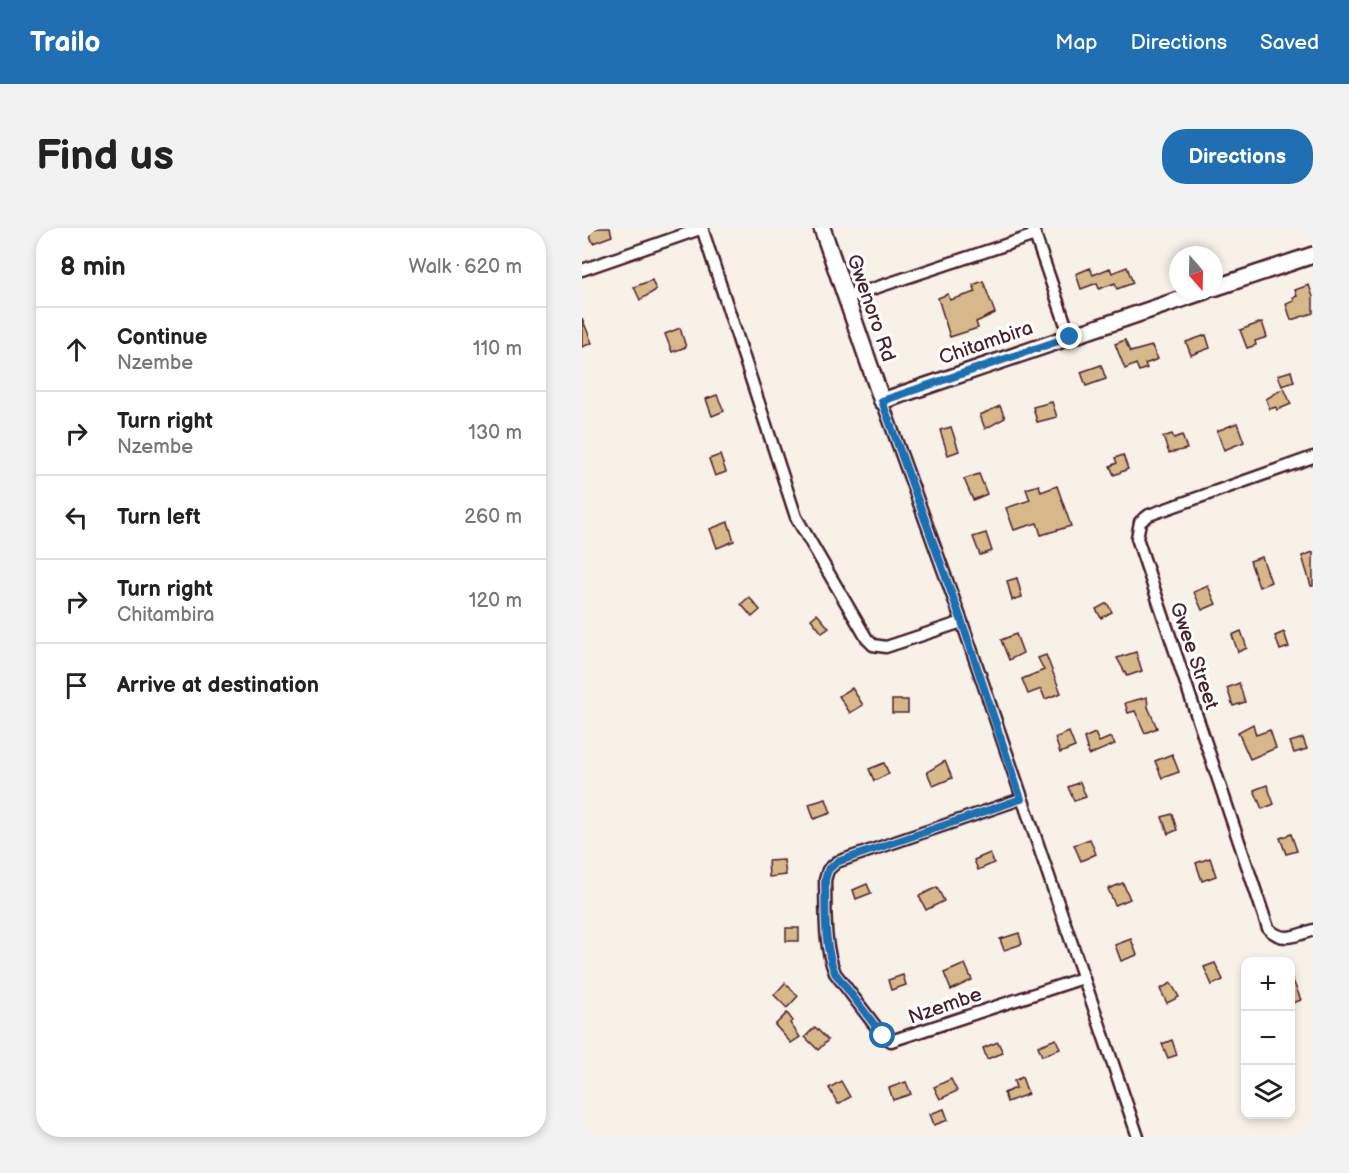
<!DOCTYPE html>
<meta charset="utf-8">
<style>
body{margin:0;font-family:"Balsamiq Sans",sans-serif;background:#f2f2f2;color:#222}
.controls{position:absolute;right:18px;bottom:18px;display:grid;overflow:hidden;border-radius:12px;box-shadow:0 3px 9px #0003}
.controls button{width:54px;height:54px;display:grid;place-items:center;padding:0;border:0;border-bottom:2px solid #e0e0e0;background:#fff;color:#222;font:30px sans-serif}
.compass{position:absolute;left:587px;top:18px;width:54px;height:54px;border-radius:50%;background:#fff;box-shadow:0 3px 9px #0003;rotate:160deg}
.stop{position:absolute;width:18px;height:18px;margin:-14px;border:4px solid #1f6fb2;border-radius:50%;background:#fff}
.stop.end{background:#1f6fb2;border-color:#fff;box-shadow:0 2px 6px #0008}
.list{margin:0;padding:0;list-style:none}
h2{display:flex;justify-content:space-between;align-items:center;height:78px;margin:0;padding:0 24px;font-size:26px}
h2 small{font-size:20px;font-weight:400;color:#767676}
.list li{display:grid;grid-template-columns:39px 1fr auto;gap:18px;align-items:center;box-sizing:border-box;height:84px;padding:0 24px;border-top:2px solid #e0e0e0}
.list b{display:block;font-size:22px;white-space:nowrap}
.list p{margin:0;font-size:20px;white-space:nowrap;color:#767676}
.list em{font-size:20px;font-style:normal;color:#767676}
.icon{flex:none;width:33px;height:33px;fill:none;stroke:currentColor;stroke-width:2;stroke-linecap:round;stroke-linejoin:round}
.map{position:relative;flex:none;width:731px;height:909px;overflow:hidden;border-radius:24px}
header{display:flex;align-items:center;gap:36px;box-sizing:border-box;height:84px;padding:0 30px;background:#1f6fb2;color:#fff}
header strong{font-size:28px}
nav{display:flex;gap:33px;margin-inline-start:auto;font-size:21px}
.intro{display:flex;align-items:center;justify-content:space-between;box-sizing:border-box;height:144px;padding:0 36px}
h1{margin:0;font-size:42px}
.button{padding:15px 27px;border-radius:24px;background:#1f6fb2;color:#fff;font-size:21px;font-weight:700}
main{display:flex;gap:36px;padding:0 36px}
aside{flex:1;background:#fff;border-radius:24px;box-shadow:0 3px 9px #0003}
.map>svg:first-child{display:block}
.building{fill:#d6b88a;stroke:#4a1f2b;stroke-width:1.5}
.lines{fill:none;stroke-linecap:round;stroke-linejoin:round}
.street-casing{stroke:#4a1f2b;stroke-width:15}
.secondary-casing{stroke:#4a1f2b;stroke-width:20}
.street{stroke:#fff;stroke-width:10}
.secondary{stroke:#fff;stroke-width:15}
.route{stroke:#1f6fb2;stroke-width:8}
.labels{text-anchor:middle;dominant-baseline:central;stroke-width:6;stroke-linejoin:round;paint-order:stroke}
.street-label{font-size:20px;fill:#4a1f2b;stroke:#fff}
</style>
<header>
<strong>Trailo</strong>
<nav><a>Map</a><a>Directions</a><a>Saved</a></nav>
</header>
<div class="intro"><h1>Find us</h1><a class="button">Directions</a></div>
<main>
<aside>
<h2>8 min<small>Walk · 620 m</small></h2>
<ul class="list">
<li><svg class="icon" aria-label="ahead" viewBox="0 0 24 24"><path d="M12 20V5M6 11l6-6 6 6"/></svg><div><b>Continue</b><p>Nzembe</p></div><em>110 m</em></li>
<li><svg class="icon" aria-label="right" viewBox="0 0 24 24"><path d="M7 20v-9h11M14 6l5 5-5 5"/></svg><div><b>Turn right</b><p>Nzembe</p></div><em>130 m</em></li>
<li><svg class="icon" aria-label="left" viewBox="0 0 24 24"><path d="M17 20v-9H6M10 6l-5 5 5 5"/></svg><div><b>Turn left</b></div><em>260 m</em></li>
<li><svg class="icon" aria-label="right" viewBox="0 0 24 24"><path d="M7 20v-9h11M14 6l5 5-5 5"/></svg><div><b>Turn right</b><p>Chitambira</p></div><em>120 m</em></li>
<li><svg class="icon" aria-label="arrive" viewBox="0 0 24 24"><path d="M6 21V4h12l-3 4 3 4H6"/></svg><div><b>Arrive at destination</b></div></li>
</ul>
</aside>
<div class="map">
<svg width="731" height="909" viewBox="0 0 731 909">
<rect width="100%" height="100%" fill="#f7f1e8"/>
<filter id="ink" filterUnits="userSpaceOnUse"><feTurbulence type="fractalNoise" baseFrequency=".0167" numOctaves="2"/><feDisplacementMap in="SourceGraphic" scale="12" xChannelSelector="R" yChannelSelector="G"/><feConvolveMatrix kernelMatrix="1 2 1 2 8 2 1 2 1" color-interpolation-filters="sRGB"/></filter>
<g filter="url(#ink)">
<g class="building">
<polygon points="15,0 28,0 30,8 11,15 6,3"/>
<polygon points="545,39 551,55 535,61 533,55 517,61 515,55 499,61 494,46 508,40 511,47 528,40 530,45"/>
<polygon points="70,52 74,62 58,72 52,59"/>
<polygon points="401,53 413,85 394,94 396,100 368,109 356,70 366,66 368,72 394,64 391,57"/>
<polygon points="727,57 731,69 731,85 709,92 704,76 712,73 711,70 715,68 713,62"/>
<polygon points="0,90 10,115 0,119"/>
<polygon points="680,94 685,109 673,113 674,117 665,120 658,102"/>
<polygon points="98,100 104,119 90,124 83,106"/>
<polygon points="624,107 628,120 609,127 604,114"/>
<polygon points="543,112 548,124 570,118 576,131 563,136 565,140 557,143 554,136 543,141 533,116"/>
<polygon points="519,137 524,151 504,158 499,144"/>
<polygon points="709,143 712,154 700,158 696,147"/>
<polygon points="702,160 709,176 695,182 694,179 688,181 684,171"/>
<polygon points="135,167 142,183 130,188 124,171"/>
<polygon points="470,174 475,189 455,194 451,179"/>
<polygon points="418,178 423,190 403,201 398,187"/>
<polygon points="655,195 662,214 642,222 635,203"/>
<polygon points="369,199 377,223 366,227 358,202"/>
<polygon points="590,206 592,210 600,207 605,221 587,225 581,209"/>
<polygon points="138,227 144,244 133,248 127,231"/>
<polygon points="541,227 546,241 532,247 528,238 535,235 533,230"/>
<polygon points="397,246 405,266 391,272 382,251"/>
<polygon points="457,257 459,264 475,258 489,298 459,307 455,295 432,302 424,280 448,272 444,261"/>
<polygon points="146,294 152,313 135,320 128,301"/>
<polygon points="404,305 410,323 398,327 391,309"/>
<polygon points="731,324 731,358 729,358 720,328"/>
<polygon points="680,329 689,354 677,359 668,333"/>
<polygon points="435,350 440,369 430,372 425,353"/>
<polygon points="626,358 634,376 620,382 612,364"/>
<polygon points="167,369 178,382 170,389 159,376"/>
<polygon points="525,375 530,384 519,390 514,381"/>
<polygon points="235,386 247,400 240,405 229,391"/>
<polygon points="659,403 665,420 656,424 650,407"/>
<polygon points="702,404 707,419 698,422 693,408"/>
<polygon points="434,406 441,425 427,432 419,412"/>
<polygon points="554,424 560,443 545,448 535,430"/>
<polygon points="464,427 479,465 463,471 459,461 446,466 440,451 462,442 456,430"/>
<polygon points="657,455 663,474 651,478 645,460"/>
<polygon points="270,460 281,477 268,485 257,468"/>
<polygon points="565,469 566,479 575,500 563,505 553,483 546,485 543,475"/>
<rect x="310" y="472" width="16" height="13"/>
<polygon points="671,496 674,507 688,502 694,520 668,531 656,504"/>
<polygon points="487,504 493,519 478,525 473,510"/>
<polygon points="513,505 517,514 529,509 533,516 507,527 502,510"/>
<polygon points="721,510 725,521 712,525 708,514"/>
<polygon points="590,526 597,544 580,550 573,533"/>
<polygon points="363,533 370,550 351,558 345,544"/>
<polygon points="302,535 307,546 292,553 287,541"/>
<polygon points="498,554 504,569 492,573 486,559"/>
<polygon points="685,557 692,576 680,581 672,562"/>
<polygon points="244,571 249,585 232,591 227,576"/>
<polygon points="590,586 595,602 586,606 580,589"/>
<polygon points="709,606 715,623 704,626 698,610"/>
<polygon points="508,611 514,626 499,633 492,617"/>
<polygon points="408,625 412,635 396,642 392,632"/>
<polygon points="628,630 634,648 620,653 614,635"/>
<polygon points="202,632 204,647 187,649 186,633"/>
<polygon points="541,655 548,671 533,677 526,661"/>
<polygon points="285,656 289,665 274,671 271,662"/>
<polygon points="355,659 362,673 344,682 337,668"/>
<rect x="204" y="700" width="13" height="13"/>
<polygon points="437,705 440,716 422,722 418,711"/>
<polygon points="549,711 555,727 539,733 533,717"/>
<polygon points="633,735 641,752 630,757 622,739"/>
<polygon points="383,736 390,752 369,762 362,745"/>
<polygon points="708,745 719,772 708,776"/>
<polygon points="321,747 324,757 309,762 306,752"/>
<polygon points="203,755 216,768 205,780 192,767"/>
<polygon points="589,755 597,769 585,775 578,761"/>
<polygon points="205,785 211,793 208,795 218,809 209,815 193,797"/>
<polygon points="233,799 246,812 236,822 223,809"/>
<polygon points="474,811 478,821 460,828 456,818"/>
<polygon points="590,812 595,827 586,830 580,816"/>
<polygon points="416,814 421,825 405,831 401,820"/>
<polygon points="440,849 446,866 425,874 422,865 434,860 432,853"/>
<polygon points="369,851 375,863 358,871 352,859"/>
<polygon points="259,853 268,869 256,876 247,860"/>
<polygon points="324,854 329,866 311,872 307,860"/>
<polygon points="362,881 366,892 352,897 348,886"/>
</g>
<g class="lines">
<defs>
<g id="street">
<polyline points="120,0 214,289 285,411 291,417 304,419 380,394"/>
<polyline points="451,1 488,109"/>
<polyline points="0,42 121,0"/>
<polyline points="263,70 453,7"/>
<polyline points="300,173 380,394 556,909"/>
<path d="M731,229L567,287L558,294L555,310L686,700C700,715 713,708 731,702"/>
<path d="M439,571L255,634L246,642L243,652C244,683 241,715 253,745L301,808L309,813L501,750"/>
</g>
<g id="secondary">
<polyline points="240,0 300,173 623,63"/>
<polyline points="632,60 731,27"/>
</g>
</defs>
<use href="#street" class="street-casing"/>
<use href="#secondary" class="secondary-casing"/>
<use href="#street" class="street"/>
<use href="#secondary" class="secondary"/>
</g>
</g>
<g class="lines" filter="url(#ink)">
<path class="route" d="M301,808L253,745C241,715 244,683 243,652L246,642L255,634L439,571L380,394L300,173L488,109"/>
</g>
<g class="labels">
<g class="street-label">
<text transform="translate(289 80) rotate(71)">Gwenoro Rd</text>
<text transform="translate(404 115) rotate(-19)">Chitambira</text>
<text transform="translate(612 428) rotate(71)">Gwee Street</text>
<text transform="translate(363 778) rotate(-19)">Nzembe</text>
</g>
</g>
</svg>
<div class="controls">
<button>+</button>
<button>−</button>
<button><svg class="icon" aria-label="layers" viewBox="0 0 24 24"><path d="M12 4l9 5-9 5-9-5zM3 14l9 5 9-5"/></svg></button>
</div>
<svg class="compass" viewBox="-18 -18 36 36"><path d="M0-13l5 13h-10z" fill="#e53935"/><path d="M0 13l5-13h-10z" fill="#767676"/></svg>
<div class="stop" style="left:301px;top:808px"></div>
<div class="stop end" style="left:488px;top:109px"></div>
</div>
</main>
